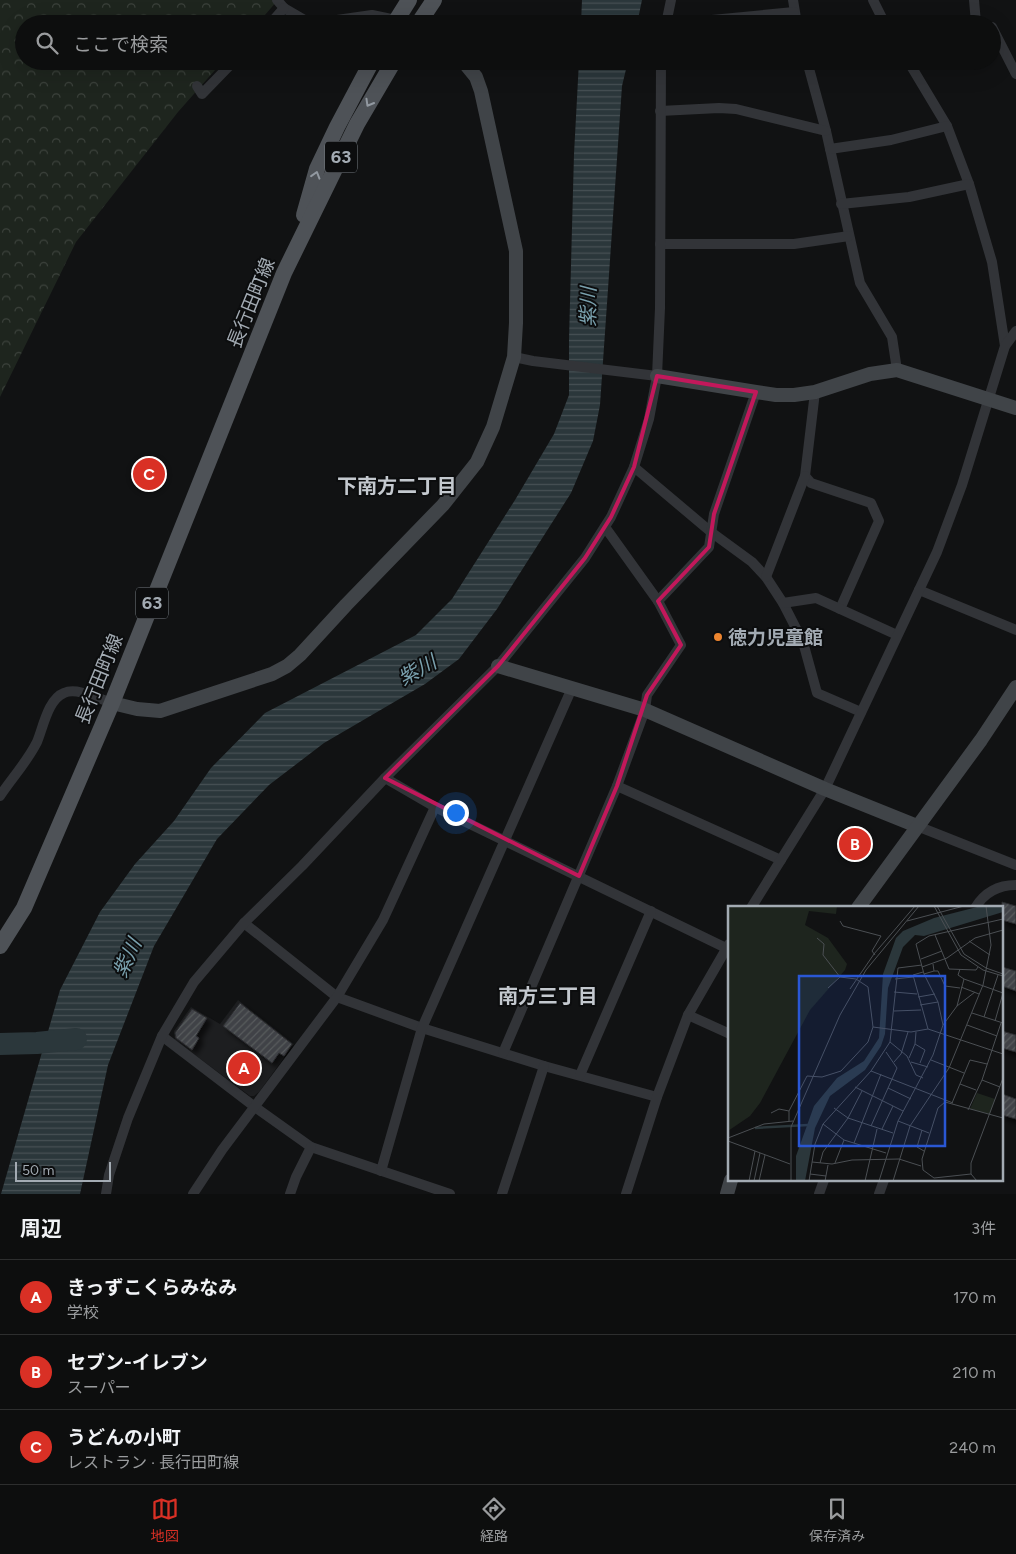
<!DOCTYPE html>
<html lang="ja">
<meta charset="utf-8">
<style>
body{margin:0;font-family:Figtree,"Noto Sans JP",sans-serif;background:#161717;color:#f1f3f6}
.scale{position:absolute;left:15px;bottom:12px;width:96px;box-sizing:border-box;padding-left:5px;border:2px solid #a3abb3;border-top:0;font-size:14px;line-height:18px;white-space:nowrap;color:#a3abb3;-webkit-text-stroke:4px #0c0d0e;paint-order:stroke}
.you{position:absolute;left:455px;top:812px;width:18px;height:18px;margin:-12px;border:4px solid #fff;border-radius:50%;background:#1a73e8;box-shadow:0 0 0 8px #1a73e833}
.badge{display:grid;place-items:center;width:32px;height:32px;border-radius:50%;background:#d93025;color:#fff;font-size:16px;font-weight:700}
.pin{position:absolute;translate:-50% -50%;border:2px solid #fff;box-shadow:0 1px 5px #0006}
.list{margin:0;padding:0;list-style:none}
h2{display:flex;justify-content:space-between;align-items:center;height:65px;margin:0;padding:0 20px;font-size:21px}
h2 small{font-size:16px;font-weight:400;color:#9a9c9e}
.list li{display:grid;grid-template-columns:32px 1fr auto;gap:15px;align-items:center;box-sizing:border-box;height:75px;padding:0 20px;border-top:1px solid #2d2e2e}
.list b{display:block;font-size:19px;white-space:nowrap}
.list p{margin:0;font-size:16px;white-space:nowrap;color:#9a9c9e}
.list em{font-size:16px;font-style:normal;color:#9a9c9e}
.icon{flex:none;width:28px;height:28px;fill:none;stroke:currentColor;stroke-width:2;stroke-linecap:round;stroke-linejoin:round}
.map{position:relative;flex:none;width:1016px;height:1194px;overflow:hidden}
.search{position:absolute;background:#0d0e0e;box-shadow:0 5px 20px #0002;left:15px;right:15px;top:15px;height:55px;display:flex;align-items:center;gap:12px;box-sizing:border-box;padding:0 18px;border-radius:28px;color:#9a9c9e;font-size:19px}
.sheet{height:290px;background:#0d0e0e}
nav{display:flex;justify-content:space-around;align-items:center;box-sizing:border-box;height:70px;border-top:1px solid #2d2e2e;background:#0d0e0e;font-size:14px;color:#9a9c9e}
nav a{display:grid;justify-items:center;gap:2px}
nav .on{color:#d93025}
.map>svg:first-child{display:block}
.built{fill:#1d1e20}
.forest{fill:url(#forest-crowns)}
.water{fill:url(#water-rules)}
.lines{fill:none;stroke-linecap:round;stroke-linejoin:round}
.river{stroke:#2b373b;stroke-width:22}
.building{fill:url(#building-hatch);stroke:#2b2c2f;filter:url(#shadow)}
.street{stroke:#323438;stroke-width:10}
.secondary{stroke:#404448;stroke-width:14}
.primary{stroke:#4e5257;stroke-width:16}
.oneway{stroke:#9299a1}
.marked{fill:none;stroke:#c2185b;stroke-width:4;stroke-linejoin:round}
.poi-dot{fill:#ed852f;stroke:#0c0d0e;stroke-width:2}
.labels{text-anchor:middle;dominant-baseline:central;stroke-width:4;stroke-linejoin:round;paint-order:stroke}
.shield{fill:#0c0d0e;stroke:#767c82;stroke-width:1}
.shield-label{font-size:18px;font-weight:bold;fill:#a3abb3}
.street-label{font-size:19px;fill:#a3abb3;stroke:#0c0d0e}
.poi-label{font-size:19px;font-weight:bold;fill:#a3abb3;stroke:#0c0d0e;text-anchor:start}
.water-label{font-size:20px;font-style:italic;fill:#7aa1ae;stroke:#0c0d0e}
.neighbourhood-label{font-size:20px;font-weight:bold;fill:#c4c9cf;stroke:#0c0d0e}
.inset-river{fill:none;stroke:#2b373b;stroke-width:2.5}
.inset-road{fill:none;stroke:#4b4f53;stroke-width:1}
.view{fill:#2a57d4;fill-opacity:0.15;stroke:#2a57d4;stroke-width:2.5}
.inset-edge{fill:none;stroke:#a3abb3;stroke-width:2.5}
</style>
<div class="map">
<svg width="1016" height="1194" viewBox="0 0 1016 1194">
<defs>
<pattern id="forest-crowns" width="20" height="18" patternUnits="userSpaceOnUse" patternTransform="scale(1.25)"><rect width="20" height="18" fill="#1e251e"/><path d="M2 6a3 3 0 1 1 6 0M12 15a3 3 0 1 1 6 0" fill="none" stroke="#3c423c"/></pattern>
<pattern id="water-rules" width="6" height="5" patternUnits="userSpaceOnUse" patternTransform="scale(1.25)"><rect width="6" height="5" fill="#2b373b"/><path d="M0 2.5h6" fill="none" stroke="#475155"/></pattern>
<pattern id="building-hatch" width="6" height="6" patternUnits="userSpaceOnUse" patternTransform="scale(1.25)"><rect width="6" height="6" fill="#404246"/><path d="M-1 1l2-2M0 6l6-6M5 7l2-2" fill="none" stroke="#585b5e"/></pattern>
<filter id="shadow"><feDropShadow dx="4.5" dy="4.5" stdDeviation="2.5" flood-color="#0009"/></filter>
</defs>
<rect width="100%" height="100%" fill="#111213"/>
<polygon class="built" points="238,1000 294,1044 259,1092 254,1096 250,1096 175,1040 174,1031 191,1007 220,1024"/>
<polygon class="forest" points="0,0 278,0 257,24 24,24 24,61 223,61 178,112 76,242 0,397"/>
<g class="water">
<polygon points="582,0 642,0 637,24 581,24"/>
<polygon points="579,61 628,61 622,86 600,405 593,441 571,493 497,609 459,659 425,684 324,743 269,785 217,839 154,946 108,1065 80,1194 1,1194 60,990 100,912 135,864 174,821 211,768 265,713 416,635 452,599 515,500 554,434 569,395 569,339 574,154"/>
</g>
<g class="lines">
<polyline class="river" points="0,1044 37,1043 76,1039"/>
</g>
<g class="building">
<polygon points="1002,902 1016,906 1016,924 1002,920"/>
<polygon points="1002,967 1016,971 1016,991 1002,986"/>
<polygon points="240,1003 292,1044 284,1056 279,1053 272,1063 223,1026"/>
<polygon points="192,1009 207,1018 196,1036 199,1038 192,1050 176,1038 175,1033"/>
<polygon points="1002,1031 1016,1035 1016,1052 1002,1048"/>
<polygon points="1002,1094 1016,1099 1016,1119 1002,1115"/>
</g>
<g class="lines">
<g class="street">
<polyline points="277,0 284,8 308,22 330,21 372,15 396,20"/>
<polyline points="793,0 797,24"/>
<polyline points="873,0 885,24"/>
<polyline points="974,0 976,23 978,24"/>
<polyline points="270,24 284,8"/>
<polyline points="666,24 671,0"/>
<polyline points="670,24 794,12"/>
<polyline points="864,24 881,18"/>
<polyline points="992,27 1016,74"/>
<polyline points="807,61 826,131 860,283 892,337 897,370"/>
<polyline points="908,61 947,126 969,184 992,262 1005,346"/>
<polyline points="197,86 202,94 234,61"/>
<polyline points="660,111 719,108 736,109 826,131"/>
<polyline points="830,149 891,140 947,126"/>
<polyline points="841,204 909,197 969,184"/>
<polyline points="660,244 794,244 849,236"/>
<polyline points="514,357 533,361 657,376"/>
<polyline points="815,392 805,476 811,483 871,503 879,521 840,609"/>
<polyline points="634,467 711,532 752,562 766,577 783,603 803,642 817,693 861,712"/>
<polyline points="766,577 805,476"/>
<polyline points="919,590 1016,630"/>
<polyline points="658,601 709,547 714,514 756,392"/>
<polyline points="783,603 816,598 897,635"/>
<polyline points="385,778 435,807 726,948"/>
<polyline points="617,786 781,860"/>
<path d="M0,796C12,778 27,762 37,742C43,728 48,699 64,693C77,687 99,699 112,703"/>
<polyline points="917,826 1016,865"/>
<polyline points="751,908 825,789 937,552 962,485 1005,346 1016,331"/>
<path d="M975,908C984,893 998,885 1016,885"/>
<polyline points="244,923 337,997 422,1028 544,1066 657,1097"/>
<polyline points="688,1015 730,1034"/>
<polyline points="162,1036 255,1107 311,1147 450,1194"/>
<polyline points="503,1053 617,786 645,710 647,695 681,645 658,601 605,527"/>
<polyline points="580,1075 651,911"/>
<polyline points="381,1171 422,1028 572,688"/>
<polyline points="106,1194 109,1175 128,1118 162,1036 194,982 244,923 302,866 385,778 498,666 585,558 611,517 634,467 649,419 657,376 660,308 661,61"/>
<polyline points="193,1194 222,1150 337,997 383,920 435,807"/>
<polyline points="290,1194 296,1177 311,1147"/>
<polyline points="502,1194 544,1066"/>
<polyline points="626,1194 657,1097 688,1015 729,944"/>
<polyline points="819,1194 824,1180"/>
<polyline points="879,1194 884,1180"/>
</g>
<g class="secondary">
<polyline points="657,376 756,392 776,395 794,395 815,392 870,374 897,370 1016,408"/>
<polyline points="498,666 645,710 825,789 917,826"/>
<polyline points="112,703 137,709 160,711 272,674 287,666 300,655 346,605 443,505 477,462 493,427 514,357 516,323 516,251 481,91 476,77 463,61"/>
<polyline points="858,908 981,740 1016,687"/>
<polyline points="727,1194 731,1180"/>
</g>
<g class="primary">
<polyline points="394,24 409,0"/>
<polyline points="418,24 434,0"/>
<polyline points="304,215 317,169 337,127 372,61"/>
<polyline points="0,946 24,908 112,703 284,273 357,124 394,61"/>
</g>
</g>
<defs><path id="oneway-chevron" d="M-2-3.5L2.5 0L-2 3.5" fill="none" stroke-width="1.6" stroke-linecap="round" stroke-linejoin="round" transform="scale(1.25)"/></defs>
<g class="oneway">
<use href="#oneway-chevron" transform="translate(369 103) rotate(120)"/>
<use href="#oneway-chevron" transform="translate(316 175) rotate(-73)"/>
</g>
<path class="marked" d="M657,376L756,392L714,514L709,547L658,601L681,645L647,695L617,786L579,876L385,778L498,666L585,558L611,517L634,467Z"/>
<circle class="poi-dot" cx="718" cy="637" r="5"/>
<g class="labels">
<g class="shield">
<rect x="325" y="141.5" width="32" height="31" rx="4"/>
<rect x="136" y="587.5" width="32" height="31" rx="4"/>
</g>
<g class="shield-label">
<text x="341" y="157">63</text>
<text x="152" y="603">63</text>
</g>
<g class="street-label">
<text transform="translate(251 303) rotate(-68)">長行田町線</text>
<text transform="translate(99 679) rotate(-68)">長行田町線</text>
</g>
<g class="poi-label">
<text x="728" y="637">徳力児童館</text>
</g>
<g class="water-label">
<text transform="translate(588 307) rotate(-89)">紫川</text>
<text transform="translate(417 670) rotate(-29)">紫川</text>
<text transform="translate(127 958) rotate(-65)">紫川</text>
</g>
<g class="neighbourhood-label">
<text x="397" y="486">下南方二丁目</text>
<text x="548" y="996">南方三丁目</text>
</g>
</g>
<g transform="translate(728 906)">
<rect width="275" height="275" fill="#111213"/>
<path d="M0,0H109L108,8L81,5L77,19L100,32L119,58L117,64L82,104L32,197L22,210L0,225ZM249,187L267,193L262,208L242,203Z" fill="#1e251e"/>
<path d="M253,0H275V6L196,30L187,29L175,41L160,82L157,128L153,140L137,164L102,190L87,222L77,275H68V250L86,200L109,172L136,155L151,132L155,68L168,32L175,25L206,12Z" fill="#2b373b"/>
<path class="inset-river" d="M27,222L80,219"/>
<path class="inset-road" d="M206,0L233,49L255,64L275,70M209,0L236,48L258,62L275,68M112,15L115,20L153,30L144,45L147,49M179,15L236,0M207,29L221,63L248,64L250,61M241,35L262,49M193,53L214,45M194,61L219,52L247,32L275,24M232,63L230,69L236,73L275,87M206,65H210L217,80L232,82M195,66L185,69L200,123M196,68L206,65L205,58M167,73L185,71M233,81L251,88M100,82L112,71M122,83L146,48L187,0M166,86L189,88M190,91L207,88M192,99L210,96M229,100L247,86M166,105L193,104M244,107L275,117M256,111L270,69M267,115L275,87M215,119L210,96L196,68L188,38L201,30L275,13M239,119L269,130M145,121L183,126L200,123L275,148M188,126L187,138L197,144L192,157M162,136L179,150L188,169L195,172M181,152L187,138M203,154L236,167M166,156L173,148L180,126M183,156L200,161M143,165L225,197M254,174L272,181M232,178L248,184M127,181L175,205M160,182L183,193M224,197L242,154L259,158M106,202L120,212L165,227M240,204L254,174L273,117M43,207L51,203L61,205M61,215V205L79,170L94,171L113,165L140,136L145,121L140,81L128,73L112,71L95,49L96,38L89,32M170,215L201,227M95,218L116,234L158,247M143,220L169,162L158,146M154,223L165,200M194,224L189,241L196,245M0,232L36,218L65,215M0,235L62,258M126,237L153,168M84,256L104,258L124,254L171,253L193,260M92,257L95,246L120,212L134,185M107,257L116,234M82,268L98,270M243,268L206,272L195,264L194,253L210,202L217,196L275,212M21,275L27,245M26,275L32,247M31,275L37,249M63,275V221L112,109L138,64L191,0M81,275L87,238L95,218L143,165L162,136L170,62L194,59M97,275L100,259M137,275L149,223M151,275L170,215L205,149L215,119L229,100L236,73M165,275L182,220L221,162L255,79L263,39L258,0M249,275L243,268V257L275,172"/>
<path class="view" d="M71,70H217V240H71Z"/>
<rect width="275" height="275" class="inset-edge"/>
</g>
</svg>
<div class="scale">50 m</div>
<div class="you"></div>
<div class="pin badge" style="left:244px;top:1068px">A</div>
<div class="pin badge" style="left:855px;top:844px">B</div>
<div class="pin badge" style="left:149px;top:474px">C</div>
<div class="search"><svg class="icon" aria-label="search" viewBox="0 0 24 24"><circle cx="10" cy="10" r="6"/><path d="M15 15l6 6"/></svg>ここで検索</div>
</div>
<section class="sheet">
<h2>周辺<small>3件</small></h2>
<ul class="list">
<li><span class="badge">A</span><div><b>きっずこくらみなみ</b><p>学校</p></div><em>170 m</em></li>
<li><span class="badge">B</span><div><b>セブン-イレブン</b><p>スーパー</p></div><em>210 m</em></li>
<li><span class="badge">C</span><div><b>うどんの小町</b><p>レストラン · 長行田町線</p></div><em>240 m</em></li>
</ul>
</section>
<nav>
<a class="on"><svg class="icon" aria-label="map" viewBox="0 0 24 24"><path d="M3 6l6-2 6 2 6-2v14l-6 2-6-2-6 2zM9 4v14M15 6v14"/></svg>地図</a>
<a><svg class="icon" aria-label="directions" viewBox="0 0 24 24"><path d="M12 3l9 9-9 9-9-9zM9 14v-3h6M13 9l2 2-2 2"/></svg>経路</a>
<a><svg class="icon" aria-label="saved" viewBox="0 0 24 24"><path d="M7 4h10v16l-5-4-5 4z"/></svg>保存済み</a>
</nav>
